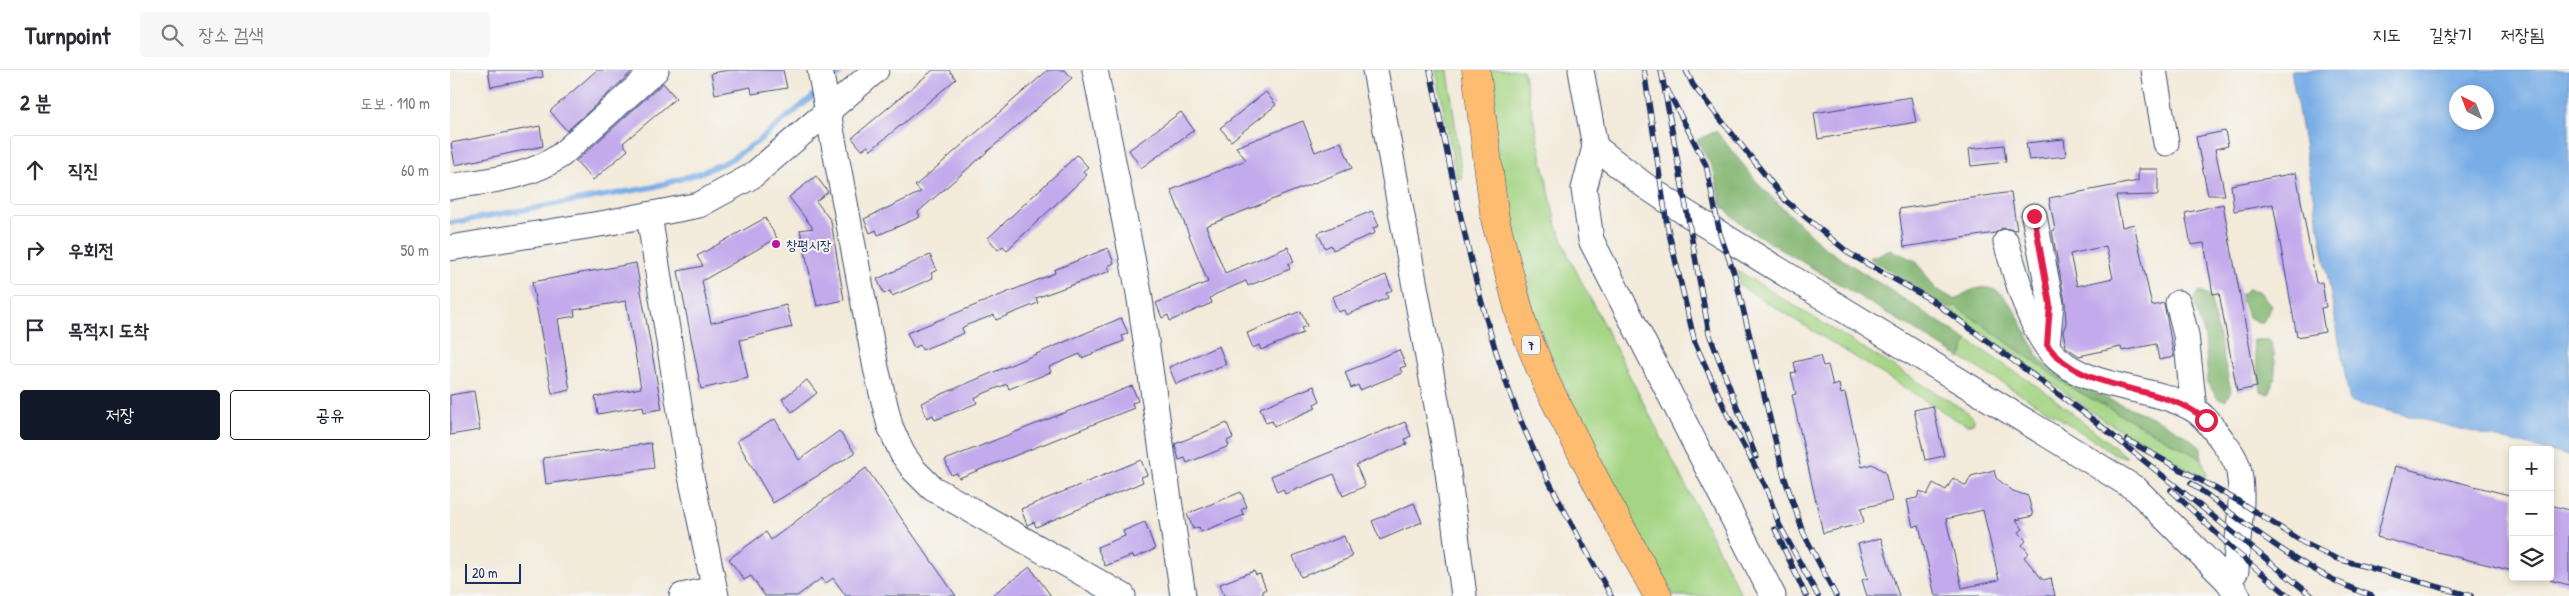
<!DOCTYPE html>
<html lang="ko">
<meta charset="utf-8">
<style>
body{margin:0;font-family:"Patrick Hand","Poor Story",sans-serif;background:#f7f7f7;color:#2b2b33}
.controls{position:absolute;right:15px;bottom:15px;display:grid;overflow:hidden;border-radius:5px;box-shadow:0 2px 8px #0003}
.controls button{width:45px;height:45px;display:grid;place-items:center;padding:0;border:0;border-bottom:1px solid #e1e1e2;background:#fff;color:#2b2b33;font:25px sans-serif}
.compass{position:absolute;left:1999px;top:15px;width:45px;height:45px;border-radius:50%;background:#fff;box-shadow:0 2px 8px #0003;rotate:318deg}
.scale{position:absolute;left:15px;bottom:12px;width:56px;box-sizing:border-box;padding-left:5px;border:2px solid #1b2f5e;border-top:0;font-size:14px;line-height:18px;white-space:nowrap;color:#1b2f5e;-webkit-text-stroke:4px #f6f6f2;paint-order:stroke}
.stop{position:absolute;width:15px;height:15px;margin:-11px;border:4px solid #e11d48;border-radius:50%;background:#fff}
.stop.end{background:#e11d48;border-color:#fff;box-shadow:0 1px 5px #0008}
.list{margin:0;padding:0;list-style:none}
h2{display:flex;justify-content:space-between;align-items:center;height:65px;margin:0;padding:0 20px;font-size:21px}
h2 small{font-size:16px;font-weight:400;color:#7c7c81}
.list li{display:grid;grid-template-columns:32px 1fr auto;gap:15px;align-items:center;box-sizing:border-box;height:70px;margin:0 10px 10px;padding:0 10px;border:1px solid #e1e1e2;border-radius:5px}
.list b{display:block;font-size:19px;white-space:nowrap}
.list em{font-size:16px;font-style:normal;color:#7c7c81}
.actions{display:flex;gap:10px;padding:15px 20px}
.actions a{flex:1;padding:11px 0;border:1px solid #111827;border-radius:5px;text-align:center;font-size:18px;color:#111827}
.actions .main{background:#111827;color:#fff}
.icon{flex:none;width:28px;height:28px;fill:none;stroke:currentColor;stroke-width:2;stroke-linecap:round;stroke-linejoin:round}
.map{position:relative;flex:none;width:2119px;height:526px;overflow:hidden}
header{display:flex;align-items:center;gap:30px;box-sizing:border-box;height:70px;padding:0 25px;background:#fff;border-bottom:1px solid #e1e1e2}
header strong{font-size:24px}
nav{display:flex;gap:28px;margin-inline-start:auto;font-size:18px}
.search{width:350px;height:45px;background:#f7f7f7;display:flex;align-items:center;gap:12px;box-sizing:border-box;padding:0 18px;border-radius:5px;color:#7c7c81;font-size:19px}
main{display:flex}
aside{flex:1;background:#fff}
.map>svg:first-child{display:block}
.green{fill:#a5d584;stroke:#608271}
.forest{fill:#84b672;stroke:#507268}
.water{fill:#79ade6;stroke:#4a6ea2;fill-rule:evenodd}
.pier{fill:#f3eada}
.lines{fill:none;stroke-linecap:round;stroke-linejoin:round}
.stream{stroke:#79ade6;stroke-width:5.5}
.building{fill:#c3aaec;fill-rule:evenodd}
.minor-casing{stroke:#3b4b71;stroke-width:27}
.highway-casing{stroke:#3b4b71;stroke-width:29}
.minor{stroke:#fff;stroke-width:25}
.highway{stroke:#febc70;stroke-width:28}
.rail-casing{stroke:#1b2f5e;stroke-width:5.5}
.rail{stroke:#f6f6f2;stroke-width:4;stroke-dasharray:11;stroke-linecap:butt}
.route{stroke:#e11d48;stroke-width:6}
.poi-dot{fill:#b5179e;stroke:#f6f6f2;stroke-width:2}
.labels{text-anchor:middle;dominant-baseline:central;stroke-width:4;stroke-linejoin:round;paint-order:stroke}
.shield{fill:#f6f6f2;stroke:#5d6b8a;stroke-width:1}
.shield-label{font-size:12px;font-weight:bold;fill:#1b2f5e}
.poi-label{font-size:14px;fill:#1b2f5e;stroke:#f6f6f2;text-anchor:start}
</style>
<header>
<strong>Turnpoint</strong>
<div class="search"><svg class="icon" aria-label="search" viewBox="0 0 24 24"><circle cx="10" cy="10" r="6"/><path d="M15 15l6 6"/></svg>장소 검색</div>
<nav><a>지도</a><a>길찾기</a><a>저장됨</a></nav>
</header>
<main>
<aside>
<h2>2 분<small>도보 · 110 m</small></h2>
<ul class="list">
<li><svg class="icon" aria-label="ahead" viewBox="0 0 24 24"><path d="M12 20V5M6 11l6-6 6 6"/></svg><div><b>직진</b></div><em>60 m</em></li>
<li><svg class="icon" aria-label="right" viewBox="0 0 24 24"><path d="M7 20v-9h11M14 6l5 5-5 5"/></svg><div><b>우회전</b></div><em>50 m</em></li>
<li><svg class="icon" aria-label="arrive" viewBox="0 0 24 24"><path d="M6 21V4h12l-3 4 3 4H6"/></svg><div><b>목적지 도착</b></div></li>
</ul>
<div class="actions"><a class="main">저장</a><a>공유</a></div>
</aside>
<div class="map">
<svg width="2119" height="526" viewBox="0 0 2119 526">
<rect width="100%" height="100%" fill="#f6f6f2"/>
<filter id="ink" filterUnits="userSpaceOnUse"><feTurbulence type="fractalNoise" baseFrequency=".02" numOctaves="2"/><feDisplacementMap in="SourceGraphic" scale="10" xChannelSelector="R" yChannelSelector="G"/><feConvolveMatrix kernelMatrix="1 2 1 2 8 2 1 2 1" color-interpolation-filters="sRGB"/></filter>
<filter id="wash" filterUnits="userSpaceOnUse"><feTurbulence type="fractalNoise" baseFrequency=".0096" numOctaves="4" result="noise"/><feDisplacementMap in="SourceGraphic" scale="20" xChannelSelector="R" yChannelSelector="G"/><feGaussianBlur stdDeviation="1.12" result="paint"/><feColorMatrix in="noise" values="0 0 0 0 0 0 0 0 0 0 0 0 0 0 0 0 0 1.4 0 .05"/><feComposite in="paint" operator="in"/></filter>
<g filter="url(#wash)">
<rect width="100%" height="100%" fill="#f3eada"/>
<g class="green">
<polygon points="986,0 998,0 1012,108 1007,109"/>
<path d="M1039,0H1073L1105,150L1119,187L1292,526H1224C1159,406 1086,286 1057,150C1048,104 1045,48 1039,0Z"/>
<polygon points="1288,201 1519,343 1524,349 1524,352 1518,355 1505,349 1289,215"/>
<polygon points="1506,236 1620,317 1752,389 1757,405 1753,408 1652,349 1497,238"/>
<polygon points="1517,270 1597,323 1677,387 1668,386 1597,340 1511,288"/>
</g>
<g class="forest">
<polygon points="1266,61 1312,118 1375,178 1517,270 1511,288 1293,156 1271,135 1264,101 1247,70"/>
<path d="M1441,180L1466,191L1485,218L1505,230C1551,196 1563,239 1582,274C1585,279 1587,286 1591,290C1635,332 1707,337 1751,378L1752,389L1620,317L1506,236L1497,238L1419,188Z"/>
<polygon points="1798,219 1809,221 1822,236 1813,252 1808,252 1798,247 1793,232 1785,229"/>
<polygon points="1749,221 1760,227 1781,321 1776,330 1768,329 1758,313 1755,267 1743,230"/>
<path d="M1803,270H1820C1827,283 1827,312 1819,324L1811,321Z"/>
</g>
<path class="water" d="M1841,0H2119V386L1900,332ZM2006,22H2036V52H2006Z"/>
<polygon class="pier" points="1900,332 2093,380 2083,380 1900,335"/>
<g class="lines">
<g class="stream">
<polyline points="380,12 394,0"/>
<polyline points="0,153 203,117 250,103 278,91 307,72 367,23"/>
</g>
</g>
<g id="blocks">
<g class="building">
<polygon points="38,0 92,0 93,7 41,17"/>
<polygon points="147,0 184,0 117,61 100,41"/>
<polygon points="280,0 333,0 337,18 302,24 301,17 265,24 261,3"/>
<polygon points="483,0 499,0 506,9 421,80 418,76 412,80 402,68"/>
<polygon points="598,0 615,0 622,8 468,142 470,147 428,165 426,160 420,163 414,149 471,122 465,116"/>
<polygon points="213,13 226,28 173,73 178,80 143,110 126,91"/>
<polygon points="816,22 826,35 781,71 770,58"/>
<polygon points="1461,27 1466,52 1368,69 1364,43"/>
<polygon points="731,42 744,60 691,98 679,80"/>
<polygon points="853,51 865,82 891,72 902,98 756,156 775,203 838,177 844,192 838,194 840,199 798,216 796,211 766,224 760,228 762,233 720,251 718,245 712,248 706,233 758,212 721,120 796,90 786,77"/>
<polygon points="90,56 93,76 5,95 1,73"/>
<polygon points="1775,61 1778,76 1765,79 1775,125 1758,125 1746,67"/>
<polygon points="1614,69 1616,86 1579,90 1576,73"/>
<polygon points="1554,75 1556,92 1521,96 1519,79"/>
<polygon points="627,85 638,97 633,101 637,105 557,180 553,176 548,180 538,168"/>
<path d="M1688,99H1708V125L1666,126L1672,157L1684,154L1702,236L1714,233L1724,287L1709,290L1706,274L1672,281L1671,277L1629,286L1616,277L1613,261L1616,254L1615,232L1602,161L1605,160L1599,128L1688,111ZM1656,176L1663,208L1627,216L1620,184Z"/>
<polygon points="1846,103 1866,213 1872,212 1876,237 1871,238 1875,262 1847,267 1823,134 1784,141 1781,115"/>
<polygon points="366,106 378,122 366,131 381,151 394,230 367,236 350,160 363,158 339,127"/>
<polygon points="1555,123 1561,123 1567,160 1552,158 1545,163 1454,177 1449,139"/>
<polygon points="1773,134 1807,317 1787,321 1769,223 1763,224 1754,173 1741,175 1735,143"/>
<polygon points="922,141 929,156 923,158 925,163 883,180 881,175 875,178 868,163"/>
<polygon points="315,148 327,168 252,211 261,253 336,235 342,257 290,270 298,308 251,319 228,201 253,196 247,186"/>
<polygon points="658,178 664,193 658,196 660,201 586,228 588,233 546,250 544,245 517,255 512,258 514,263 472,280 470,275 464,278 457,263 605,203 604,200"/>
<polygon points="480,185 487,200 481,203 483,208 442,226 440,221 434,224 427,209"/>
<polygon points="186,193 212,339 194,342 193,336 148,344 145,327 191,318 176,231 124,240 125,246 108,249 120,320 102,324 82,212"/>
<polygon points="936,205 942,220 936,223 938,228 896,245 894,240 888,242 882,227"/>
<polygon points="851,241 857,256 851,258 853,263 811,280 809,275 803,278 797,263"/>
<polygon points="671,248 678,263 672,266 674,271 632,288 630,284 599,297 601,302 559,319 557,314 530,325 525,328 527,333 485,350 483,345 477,348 471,333"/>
<polygon points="769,276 776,294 726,314 719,297"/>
<polygon points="949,280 956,296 950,298 952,303 910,320 908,315 901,318 895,302"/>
<polygon points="1370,286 1373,296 1378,295 1383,316 1389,314 1391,324 1395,323 1412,397 1422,394 1435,402 1442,431 1411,438 1414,453 1373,463 1342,325 1346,324 1341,303 1346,302 1344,292"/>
<polygon points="357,310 367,323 342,342 332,329"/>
<polygon points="682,316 688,331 682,333 684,338 509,408 507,403 501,405 495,390"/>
<polygon points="864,316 870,331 864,334 866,338 824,356 822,351 816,353 810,338"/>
<polygon points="24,321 30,360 0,365 0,325"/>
<polygon points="1483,336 1494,386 1475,390 1464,340"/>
<polygon points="325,349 349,390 389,361 405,383 323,433 287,371"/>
<polygon points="955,352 961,366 955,369 957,374 906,395 915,416 893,426 884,404 835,424 833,419 827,422 821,406"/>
<polygon points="777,353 783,368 777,371 779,376 737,393 735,388 729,390 725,374"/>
<polygon points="201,373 204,398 96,414 93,388"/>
<polygon points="691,390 697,405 691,407 693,412 586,457 584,452 577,455 571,439"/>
<polygon points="1945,396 2063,426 2063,501 1927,467"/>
<polygon points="416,398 506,526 396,526 383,508 375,514 372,508 347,526 315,526 301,506 294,510 279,489 316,462 321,470"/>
<path d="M1544,400L1546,408L1563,421L1578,426L1583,446L1566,450L1573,459L1569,462L1576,471L1572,475L1579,483L1574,487L1593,510L1601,508L1605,526H1485L1469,455L1463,457L1457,430L1467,428L1470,421L1477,425L1483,413L1496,420L1503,408L1516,416L1521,406ZM1533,440L1549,510L1512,518L1496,449Z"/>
<polygon points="791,422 797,437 791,440 794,445 751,462 749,457 743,459 737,444"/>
<polygon points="964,433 972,452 930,470 922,451"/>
<polygon points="2100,435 2119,440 2119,515 2100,510"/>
<polygon points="695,452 705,479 684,488 683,485 655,496 647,477 675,466 673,461"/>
<polygon points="894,466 902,487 851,507 843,486"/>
<polygon points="1431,468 1441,501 1449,526 1417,526 1412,510 1418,508 1408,474"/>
<polygon points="580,497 601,526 541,526"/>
<polygon points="804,501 806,505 810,504 816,519 812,521 814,526 774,526 770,514"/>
</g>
</g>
</g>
<g filter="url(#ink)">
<use href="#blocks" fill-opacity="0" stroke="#3b4b71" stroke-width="1"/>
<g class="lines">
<defs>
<g id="minor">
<polyline points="370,0 426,298 440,356 452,383 464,400 482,418 673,526"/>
<polyline points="645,0 689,223 733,526"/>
<polyline points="925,0 995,379 1014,526"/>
<polyline points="1131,0 1145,77 1194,115 1236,143 1686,419 1778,511 1788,526"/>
<polyline points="1704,0 1716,73"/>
<polyline points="1145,77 1134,119 1141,170 1323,526"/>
<path d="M0,117C38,110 80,108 111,85L206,0"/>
<polyline points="199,145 238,392 266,526"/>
<polyline points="1584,146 1601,234 1597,275"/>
<path d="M1556,172C1566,205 1581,266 1608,289C1645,321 1701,315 1743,339C1754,345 1761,356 1769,366C1777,377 1787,389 1789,402C1795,434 1786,469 1786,501L1778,511"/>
<polyline points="0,178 156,153 249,135 302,106 426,0"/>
<polyline points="1728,233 1736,265 1744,339"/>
<polyline points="232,526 264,519"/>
</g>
<polyline id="highway" points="1026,0 1045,149 1073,256 1097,315 1149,417 1208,526"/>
</defs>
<use href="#minor" class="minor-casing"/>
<use href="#highway" class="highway-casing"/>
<use href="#minor" class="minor"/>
<use href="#highway" class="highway"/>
<defs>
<g id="rail">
<path d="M980,0C1003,110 1023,221 1061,326C1087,396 1126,461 1161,526"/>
<polyline points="1194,0 1217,155 1245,273 1279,348 1316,417 1329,454 1368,526"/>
<polyline points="1211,0 1259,263 1306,387"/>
<polyline points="1236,0 1243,15 1336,131 1400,184 1483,231 1646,352 1862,526"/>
<polyline points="1217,19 1256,95 1270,164 1285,206 1334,406 1353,462 1386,526"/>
<polyline points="1677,370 1790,432 1854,473 1885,488 2021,526"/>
<path d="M1741,413C1798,455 1854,503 1922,526"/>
<polyline points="1721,420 1786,482 1839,526"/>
<polyline points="1325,459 1356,526"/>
</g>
</defs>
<use href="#rail" class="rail-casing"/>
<use href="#rail" class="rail"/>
</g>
</g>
<g class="lines" filter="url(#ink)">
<path class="route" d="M1584,146L1600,234L1597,275C1635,326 1710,311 1756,350"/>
</g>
<circle class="poi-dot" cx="326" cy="174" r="5"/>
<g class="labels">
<rect class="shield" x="1072" y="265.5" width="18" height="19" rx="4"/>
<g class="shield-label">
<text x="1081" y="275">7</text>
</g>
<g class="poi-label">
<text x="336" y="174">창평시장</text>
</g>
</g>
</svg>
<div class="controls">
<button>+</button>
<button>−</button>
<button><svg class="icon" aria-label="layers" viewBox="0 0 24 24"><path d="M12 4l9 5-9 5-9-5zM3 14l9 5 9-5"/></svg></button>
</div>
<svg class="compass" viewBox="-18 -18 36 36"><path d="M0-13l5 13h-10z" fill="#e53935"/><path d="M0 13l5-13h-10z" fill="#7c7c81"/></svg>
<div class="scale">20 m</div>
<div class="stop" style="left:1756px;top:350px"></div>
<div class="stop end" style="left:1584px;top:146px"></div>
</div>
</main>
